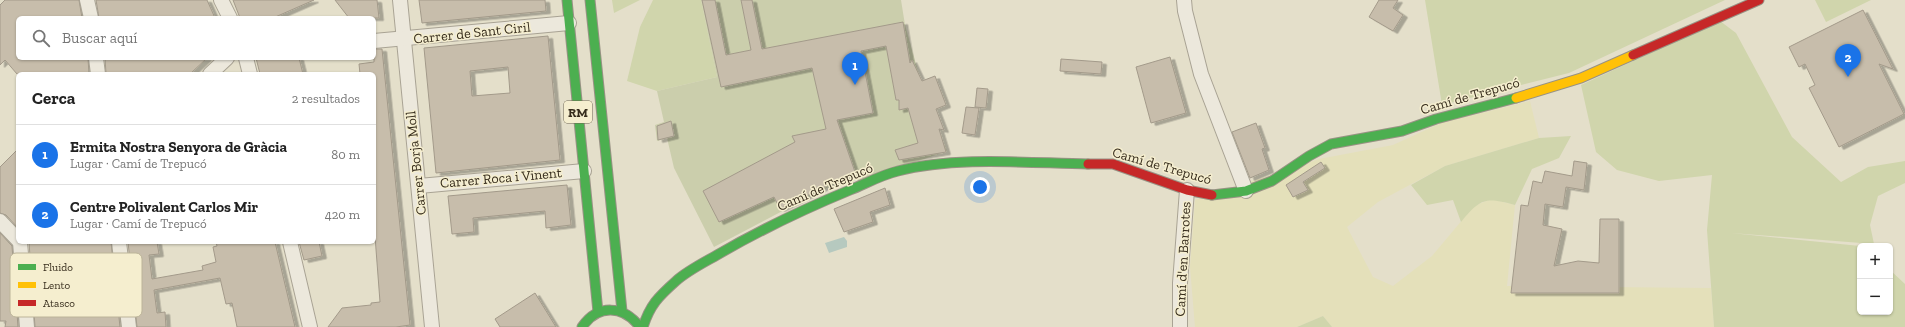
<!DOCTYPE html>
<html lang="es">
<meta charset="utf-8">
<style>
body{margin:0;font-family:"Zilla Slab",serif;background:#f2f2f2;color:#222}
.controls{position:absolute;right:12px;bottom:12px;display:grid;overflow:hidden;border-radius:6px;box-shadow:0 1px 3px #0004}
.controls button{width:36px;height:36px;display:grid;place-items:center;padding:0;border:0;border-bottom:1px solid #e0e0e0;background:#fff;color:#222;font:20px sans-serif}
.you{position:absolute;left:980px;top:187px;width:14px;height:14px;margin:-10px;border:3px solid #fff;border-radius:50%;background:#1a73e8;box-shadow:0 0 0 6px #1a73e833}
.badge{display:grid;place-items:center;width:26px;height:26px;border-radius:50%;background:#1a73e8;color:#fff;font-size:13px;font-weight:700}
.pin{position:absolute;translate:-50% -33px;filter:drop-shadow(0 1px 2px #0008)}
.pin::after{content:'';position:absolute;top:21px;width:14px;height:12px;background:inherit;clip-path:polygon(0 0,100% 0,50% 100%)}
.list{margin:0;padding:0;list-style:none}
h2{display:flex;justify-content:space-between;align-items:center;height:52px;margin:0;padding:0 16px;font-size:17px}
h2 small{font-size:13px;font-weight:400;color:#767676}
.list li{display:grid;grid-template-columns:26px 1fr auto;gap:12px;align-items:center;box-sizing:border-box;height:60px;padding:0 16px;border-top:1px solid #e0e0e0}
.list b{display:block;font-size:15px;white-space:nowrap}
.list p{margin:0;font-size:13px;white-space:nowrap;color:#767676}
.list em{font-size:13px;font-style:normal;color:#767676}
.icon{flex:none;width:22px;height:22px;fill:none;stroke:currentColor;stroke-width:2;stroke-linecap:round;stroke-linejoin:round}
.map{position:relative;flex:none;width:1905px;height:327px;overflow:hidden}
.search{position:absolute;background:#fff;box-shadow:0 1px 3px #0004;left:16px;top:16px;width:360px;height:44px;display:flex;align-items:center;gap:10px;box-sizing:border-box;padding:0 14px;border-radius:6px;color:#767676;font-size:15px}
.panel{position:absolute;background:#fff;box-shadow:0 1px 3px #0004;left:16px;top:72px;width:360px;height:172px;border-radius:6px}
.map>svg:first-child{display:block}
.farmland{fill:#e4e0ba}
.green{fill:#d0d5ac}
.cemetery{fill:#cbceac}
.water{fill:#b6c9bf}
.building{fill:#c7bdab;stroke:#a39a8a;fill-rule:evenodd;filter:url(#shadow)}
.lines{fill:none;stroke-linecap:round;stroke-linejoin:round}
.street-casing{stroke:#a9a394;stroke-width:16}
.fast-casing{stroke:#989284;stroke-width:11}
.slow-casing{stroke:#989284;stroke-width:11}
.jam-casing{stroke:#989284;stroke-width:11}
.street{stroke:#ece8dc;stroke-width:14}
.fast{stroke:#4caf50;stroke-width:9}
.slow{stroke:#ffc107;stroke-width:9}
.jam{stroke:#c62828;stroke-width:9}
.labels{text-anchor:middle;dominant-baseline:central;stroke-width:3;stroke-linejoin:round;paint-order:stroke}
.shield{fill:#f5eecf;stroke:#6f6652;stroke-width:1}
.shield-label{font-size:13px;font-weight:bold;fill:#362c1c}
.street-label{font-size:14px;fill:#362c1c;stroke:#f5eecf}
.key{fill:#f5eecf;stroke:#bcb499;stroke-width:1}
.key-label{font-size:11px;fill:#362c1c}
</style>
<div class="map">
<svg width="1905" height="327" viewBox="0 0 1905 327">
<defs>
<filter id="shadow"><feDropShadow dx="4.5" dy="2.5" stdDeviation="0" flood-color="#0004"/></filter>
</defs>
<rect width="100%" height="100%" fill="#e4dfca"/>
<polygon class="farmland" points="1530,101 1539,138 1445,166 1378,202 1347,227 1373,277 1393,286 1432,256 1474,206 1491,199 1515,205 1507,286 1711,288 1714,327 1332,327 1323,316 1297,327 1195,327 1190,267 1195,200 1319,159 1393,145 1441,123"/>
<g class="green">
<polygon points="612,0 640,0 614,13"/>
<polygon points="653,0 701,0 717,77 657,91 627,81 640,27"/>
<polygon points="1425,0 1725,0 1569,73 1442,105"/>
<polygon points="1815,0 1871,0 1826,22"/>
<polygon points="1720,21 1736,33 1792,137 1841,182 1868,167 1905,161 1905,183 1878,196 1870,225 1874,244 1731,233 1860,246 1860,312 1890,312 1890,270 1905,284 1905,327 1714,327 1707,230 1712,175 1659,181 1617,170 1596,152 1581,85"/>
<path d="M1571,136L1559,158L1532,169L1515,205C1485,197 1481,198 1461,222L1453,200L1427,205L1411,185L1445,166L1539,138Z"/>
<polygon points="1323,316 1332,327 1297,327"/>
</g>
<polygon class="cemetery" points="701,0 901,0 905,25 929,110 947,151 858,182 855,173 714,247 674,168 667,138 657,141 655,125 664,122 657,91 717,77"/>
<polygon class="water" points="844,237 847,241 847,247 829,253 825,243"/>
<g class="building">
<polygon points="5,0 79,0 82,18 18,18 18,58 88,58 89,74 17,74 5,60 0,65 0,5"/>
<polygon points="96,0 207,0 215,18 99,18"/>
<polygon points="233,0 314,0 273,18 240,18"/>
<polygon points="335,0 377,0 379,18 349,18"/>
<polygon points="419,0 545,0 546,11 422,23"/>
<polygon points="702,0 715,0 726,55 751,50 741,0 752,0 762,49 903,22 910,63 912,60 922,81 935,76 946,105 936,109 944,130 939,129 946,152 899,160 895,150 918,143 908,108 899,110 899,100 896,100 886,46 861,51 873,113 837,120 855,172 780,209 774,197 719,222 703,191 795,142 792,136 826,129 812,68 721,87"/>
<polygon points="1379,0 1398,0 1393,8 1403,15 1393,31 1369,17"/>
<polygon points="1863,10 1893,69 1879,64 1904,114 1839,147 1809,88 1815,85 1805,64 1799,67 1789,47"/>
<path d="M548,36L560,160L436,173L424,48ZM508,67L510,93L472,96L470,71Z"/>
<polygon points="374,49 382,49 410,325 396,327 328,327 342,308 371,305 371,303 380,302 374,223 374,74 360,74 359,64 374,62"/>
<polygon points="1170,57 1186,113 1151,123 1136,67"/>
<polygon points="105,58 207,58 190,74 106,74"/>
<polygon points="256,58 299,58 303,74 260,74"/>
<polygon points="1061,59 1102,62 1101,74 1060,71"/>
<polygon points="977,88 988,89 986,108 975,107"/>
<polygon points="966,107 979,108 975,135 962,133"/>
<polygon points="671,121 674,136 658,140 657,126"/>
<polygon points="1256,123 1265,148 1262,149 1269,170 1250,178 1232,132"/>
<polygon points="18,149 18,228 6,215 0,213 0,167"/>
<polygon points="1574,161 1587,163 1584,190 1566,187 1563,207 1545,204 1543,225 1562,229 1554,266 1578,261 1599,263 1600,219 1619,219 1619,293 1511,293 1521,205 1528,206 1533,181 1542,183 1545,171 1572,176"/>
<polygon points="1321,162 1325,168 1303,182 1308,190 1293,197 1286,185"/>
<polygon points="567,185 571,225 546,228 545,211 473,218 474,232 452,234 448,196"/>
<polygon points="885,188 890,205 870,212 873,222 844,232 834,209"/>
<polygon points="0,233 12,246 18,327 5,327 6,321 0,321"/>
<polygon points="29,242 111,242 120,327 35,327"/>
<polygon points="128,242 157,242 159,254 149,255 152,279 203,270 202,266 216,262 213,247 217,246 216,242 275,242 295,327 237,327 232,303 226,304 220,278 154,290 157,313 165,312 166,327 137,327"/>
<polygon points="299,242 319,242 322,256 304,260"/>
<polygon points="535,293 556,327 500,327 495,319"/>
</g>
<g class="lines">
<defs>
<g id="street">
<polyline points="87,0 91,18"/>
<polyline points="221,0 230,18"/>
<polyline points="400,0 432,327"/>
<polyline points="1184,0 1185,11 1201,74 1246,191"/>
<polyline points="374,41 569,23"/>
<polyline points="96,58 98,74"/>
<polyline points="246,58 250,74"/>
<polyline points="210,74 227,58"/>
<polyline points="419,186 584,171"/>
<polyline points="0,221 18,240"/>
<polyline points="20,242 27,327"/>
<polyline points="119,242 129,327"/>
<polyline points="290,242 310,327"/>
<polyline points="1180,327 1180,283 1187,190"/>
</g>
<g id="fast">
<polyline points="567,0 598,312"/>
<polyline points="590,0 622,311"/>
<polyline points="1212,195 1246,191 1272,181 1309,156 1331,144 1402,131 1436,119 1516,98"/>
<path d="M582,327C598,304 623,305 640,327"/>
<path d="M643,327C650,305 658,297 676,281C687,271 703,263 717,255C760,230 804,209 850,190C865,184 881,175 898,171C956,156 1028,163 1088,164"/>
</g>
<polyline id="slow" points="1516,98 1581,78 1633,55"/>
<g id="jam">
<polyline points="1633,55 1759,0"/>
<polyline points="1088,164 1113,164 1187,190 1212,195"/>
</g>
</defs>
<use href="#street" class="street-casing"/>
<use href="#fast" class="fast-casing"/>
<use href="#slow" class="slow-casing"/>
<use href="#jam" class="jam-casing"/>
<use href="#street" class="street"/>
<use href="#fast" class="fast"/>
<use href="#slow" class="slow"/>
<use href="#jam" class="jam"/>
</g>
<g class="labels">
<rect class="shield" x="564" y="101" width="28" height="22" rx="3"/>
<g class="shield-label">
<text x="578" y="112">RM</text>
</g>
<g class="street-label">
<text transform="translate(472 33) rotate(-6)">Carrer de Sant Ciril</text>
<text transform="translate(1470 96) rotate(-16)">Camí de Trepucó</text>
<text transform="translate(416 163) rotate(-96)">Carrer Borja Moll</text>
<text transform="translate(1162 166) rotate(16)">Camí de Trepucó</text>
<text transform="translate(501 178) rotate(-5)">Carrer Roca i Vinent</text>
<text transform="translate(825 187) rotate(-23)">Camí de Trepucó</text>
<text transform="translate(1183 259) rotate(-87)">Camí d'en Barrotes</text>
</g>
</g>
<rect x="10" y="253" width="132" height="64" rx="6" class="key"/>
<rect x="18" y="264" width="18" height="6" fill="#4caf50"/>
<rect x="18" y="282" width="18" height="6" fill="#ffc107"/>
<rect x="18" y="300" width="18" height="6" fill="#c62828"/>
<g class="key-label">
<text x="43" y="271">Fluido</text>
<text x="43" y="289">Lento</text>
<text x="43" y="307">Atasco</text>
</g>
</svg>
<div class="controls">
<button>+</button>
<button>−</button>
</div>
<div class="you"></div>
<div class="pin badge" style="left:855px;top:85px">1</div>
<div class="pin badge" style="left:1848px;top:77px">2</div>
<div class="search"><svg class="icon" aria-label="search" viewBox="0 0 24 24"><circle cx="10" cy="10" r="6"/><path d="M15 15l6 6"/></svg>Buscar aquí</div>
<section class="panel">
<h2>Cerca<small>2 resultados</small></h2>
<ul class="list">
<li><span class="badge">1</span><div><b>Ermita Nostra Senyora de Gràcia</b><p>Lugar · Camí de Trepucó</p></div><em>80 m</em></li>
<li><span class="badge">2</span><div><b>Centre Polivalent Carlos Mir</b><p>Lugar · Camí de Trepucó</p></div><em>420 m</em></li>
</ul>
</section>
</div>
